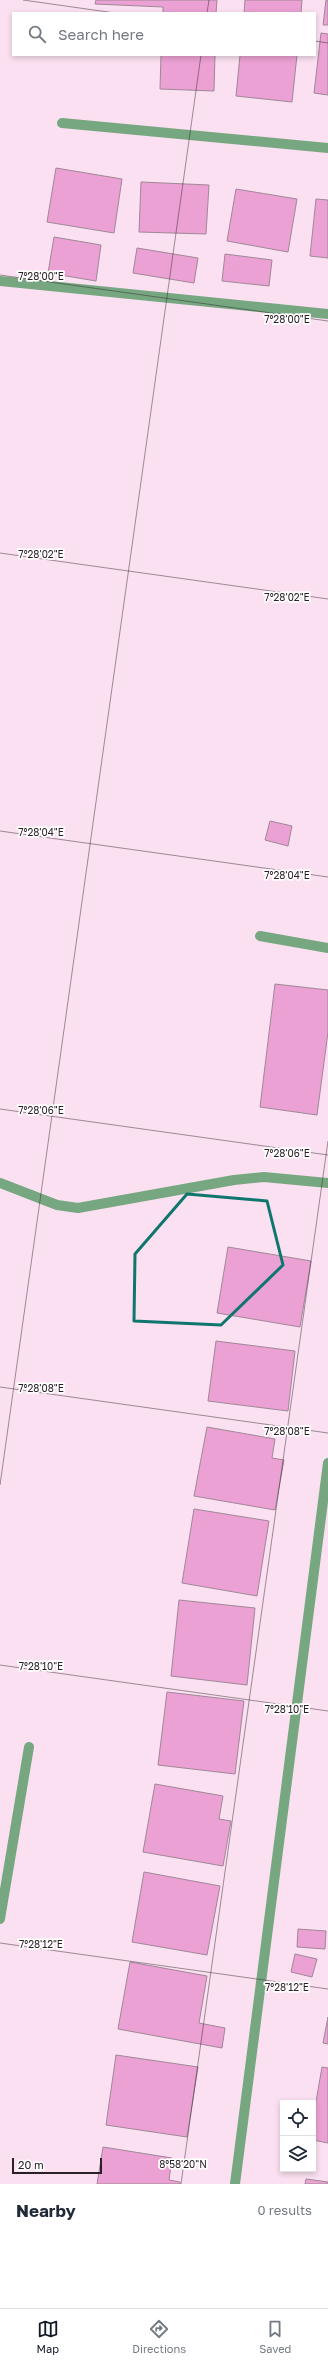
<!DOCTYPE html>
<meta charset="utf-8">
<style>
body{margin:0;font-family:"Golos Text",sans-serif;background:#f6f6f7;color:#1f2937}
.controls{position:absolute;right:12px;bottom:12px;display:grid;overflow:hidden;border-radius:0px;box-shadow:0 2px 6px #0003}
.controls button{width:36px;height:36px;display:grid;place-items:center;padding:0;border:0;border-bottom:1px solid #e0e1e3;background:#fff;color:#1f2937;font:20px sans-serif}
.scale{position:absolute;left:12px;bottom:10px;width:90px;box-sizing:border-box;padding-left:4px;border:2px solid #2a2026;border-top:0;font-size:11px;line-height:14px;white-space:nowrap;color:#2a2026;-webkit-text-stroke:3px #fff;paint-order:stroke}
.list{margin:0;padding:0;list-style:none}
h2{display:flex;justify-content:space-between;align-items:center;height:52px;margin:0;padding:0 16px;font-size:17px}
h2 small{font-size:13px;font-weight:400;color:#747a83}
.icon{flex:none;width:22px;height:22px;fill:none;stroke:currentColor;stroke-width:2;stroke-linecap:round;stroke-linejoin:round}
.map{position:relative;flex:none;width:328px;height:2184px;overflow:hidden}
.search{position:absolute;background:#fff;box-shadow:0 2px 6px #0003;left:12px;right:12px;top:12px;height:44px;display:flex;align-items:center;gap:10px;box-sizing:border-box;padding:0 14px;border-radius:0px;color:#747a83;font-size:15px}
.sheet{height:124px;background:#fff}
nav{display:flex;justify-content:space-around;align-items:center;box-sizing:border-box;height:56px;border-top:1px solid #e0e1e3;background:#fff;font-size:11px;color:#747a83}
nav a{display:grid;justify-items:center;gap:2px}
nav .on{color:#111827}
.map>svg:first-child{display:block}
.building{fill:#eba1d3;stroke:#9f8897}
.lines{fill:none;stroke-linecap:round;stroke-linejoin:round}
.minor{stroke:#77a781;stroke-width:10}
.marked{fill:none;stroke:#0f766e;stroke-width:3;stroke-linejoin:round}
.ticks{fill:none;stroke:#2a2026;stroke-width:1;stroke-opacity:0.45}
.ticks-label{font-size:10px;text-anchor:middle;fill:#2a2026;stroke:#fff;stroke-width:3.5;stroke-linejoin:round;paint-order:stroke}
</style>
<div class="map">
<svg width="328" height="2184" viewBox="0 0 328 2184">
<rect width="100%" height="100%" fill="#fae0f0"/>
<g class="building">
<polygon points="96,0 217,0 216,13 163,13 163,7 95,4"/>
<polygon points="245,0 302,0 301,13 244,13"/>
<polygon points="326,0 328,0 328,25 323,25"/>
<polygon points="321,33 328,34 328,95 314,93"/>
<polygon points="161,55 215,55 214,91 160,89"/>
<polygon points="240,55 297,55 292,102 236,96"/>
<polygon points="56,168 122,179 114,233 47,222"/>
<polygon points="141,182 209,185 206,234 139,232"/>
<polygon points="236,189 297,199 288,252 227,241"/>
<polygon points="316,199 328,200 328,258 310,256"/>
<polygon points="54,237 101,245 96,281 48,273"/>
<polygon points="137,248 198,258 194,283 133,273"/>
<polygon points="225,254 272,260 269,286 222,281"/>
<polygon points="270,821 292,826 288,846 265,840"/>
<polygon points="275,984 328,990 328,1032 317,1115 260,1107"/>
<polygon points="228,1247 311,1261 300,1327 217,1313"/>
<polygon points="216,1341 295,1351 288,1411 208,1401"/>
<polygon points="207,1427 275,1439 272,1458 284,1460 275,1510 194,1496"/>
<polygon points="194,1509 269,1521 257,1596 182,1583"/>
<polygon points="179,1600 255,1608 247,1685 171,1676"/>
<polygon points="167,1692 244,1701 235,1774 158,1765"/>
<polygon points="155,1784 223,1796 219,1819 231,1821 223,1866 143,1852"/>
<polygon points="144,1872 220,1886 207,1955 132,1942"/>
<polygon points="298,1929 326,1931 325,1949 297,1947"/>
<polygon points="295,1954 317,1959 312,1977 291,1972"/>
<polygon points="130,1962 207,1976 199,2023 225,2028 222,2048 118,2029"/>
<polygon points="328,2017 328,2044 323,2043"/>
<polygon points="116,2055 198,2067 187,2137 106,2125"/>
<polygon points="322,2067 328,2068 328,2143 313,2140 313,2119"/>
<polygon points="103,2147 172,2158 169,2180 180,2182 180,2184 97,2184"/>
<polygon points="306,2179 328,2182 328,2184 305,2184"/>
</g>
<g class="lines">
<g class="minor">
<polyline points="62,123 328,148"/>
<polyline points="0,281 328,314"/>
<polyline points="260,936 328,948"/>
<polyline points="0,1183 57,1205 78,1208 234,1180 264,1177 328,1183"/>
<polyline points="0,1919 29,1747"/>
<polyline points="235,2184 328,1463"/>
</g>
</g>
<path class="marked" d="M187,1194L267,1201L283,1265L221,1325L134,1321L135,1254Z"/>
<path class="ticks" d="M23,0L115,13M207,13L209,0M315,41L328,43M0,275L328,321M0,553L328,599M0,831L328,877M0,1109L328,1155M0,1387L328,1433M0,1485L201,55M0,1665L328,1711M0,1943L328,1989M181,2184L328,1141"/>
<g class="ticks-label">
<text x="41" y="280">7°28'00"E</text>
<text x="287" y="323">7°28'00"E</text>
<text x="41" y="558">7°28'02"E</text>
<text x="287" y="601">7°28'02"E</text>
<text x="41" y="836">7°28'04"E</text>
<text x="287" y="879">7°28'04"E</text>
<text x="41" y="1114">7°28'06"E</text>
<text x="287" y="1157">7°28'06"E</text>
<text x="41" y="1392">7°28'08"E</text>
<text x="287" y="1435">7°28'08"E</text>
<text x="41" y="1670">7°28'10"E</text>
<text x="287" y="1713">7°28'10"E</text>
<text x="41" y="1948">7°28'12"E</text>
<text x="287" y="1991">7°28'12"E</text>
<text x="183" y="2168">8°58'20"N</text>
</g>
</svg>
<div class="controls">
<button><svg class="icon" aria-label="locate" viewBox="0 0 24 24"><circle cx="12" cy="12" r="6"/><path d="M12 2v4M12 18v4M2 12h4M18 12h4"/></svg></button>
<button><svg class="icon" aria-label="layers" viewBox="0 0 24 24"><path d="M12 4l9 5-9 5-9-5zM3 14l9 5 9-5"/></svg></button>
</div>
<div class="scale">20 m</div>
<div class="search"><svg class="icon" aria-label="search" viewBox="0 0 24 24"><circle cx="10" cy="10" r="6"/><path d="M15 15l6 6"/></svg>Search here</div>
</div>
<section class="sheet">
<h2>Nearby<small>0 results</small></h2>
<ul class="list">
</ul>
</section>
<nav>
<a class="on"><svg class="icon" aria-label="map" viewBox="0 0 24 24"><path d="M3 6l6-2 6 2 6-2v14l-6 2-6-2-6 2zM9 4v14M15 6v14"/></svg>Map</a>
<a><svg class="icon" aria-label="directions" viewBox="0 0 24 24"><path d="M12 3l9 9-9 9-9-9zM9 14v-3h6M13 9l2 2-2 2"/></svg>Directions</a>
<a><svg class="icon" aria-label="saved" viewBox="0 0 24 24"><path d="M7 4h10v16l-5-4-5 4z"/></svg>Saved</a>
</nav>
